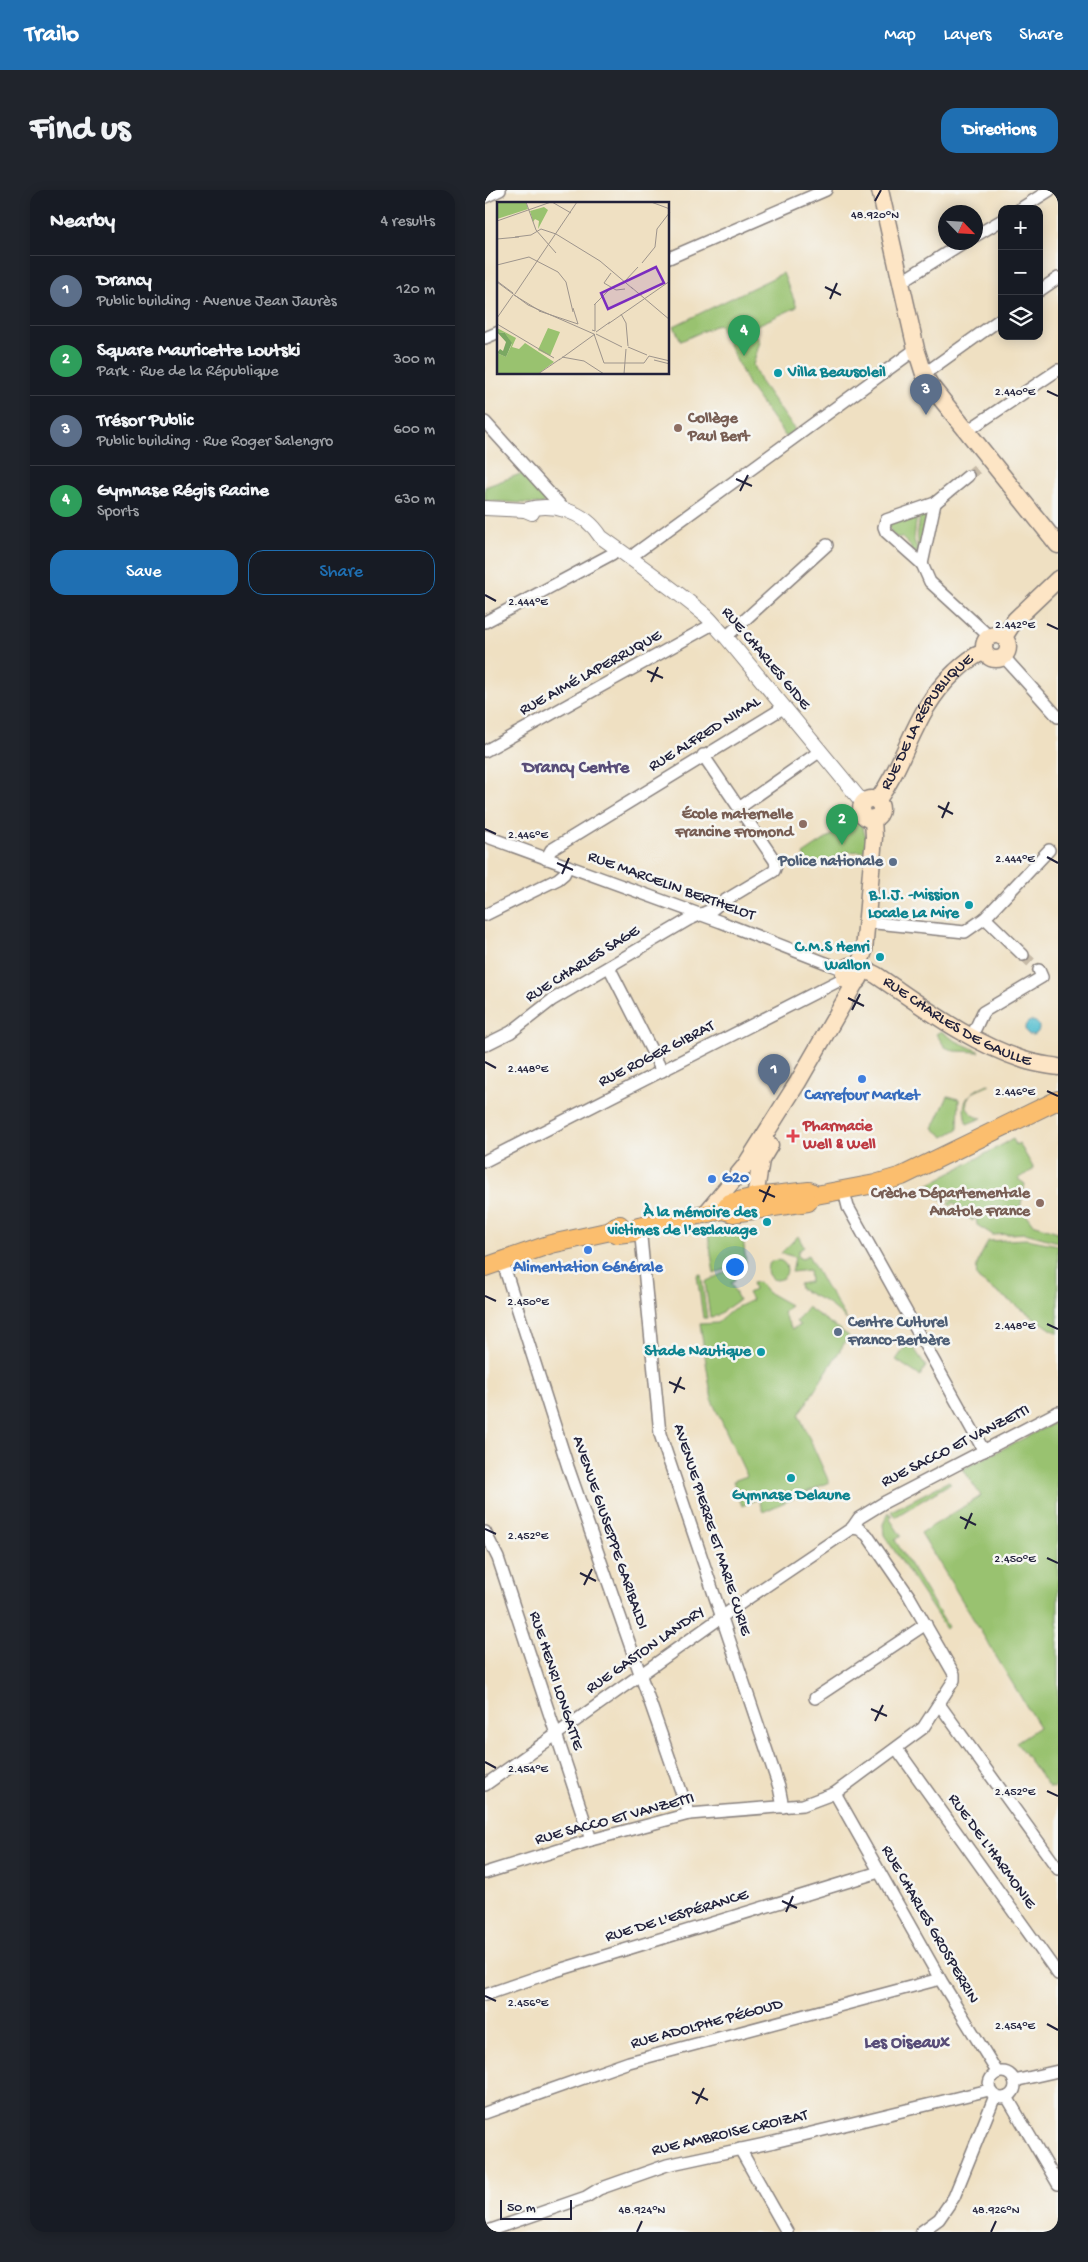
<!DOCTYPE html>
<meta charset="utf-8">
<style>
body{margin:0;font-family:"Gochi Hand",sans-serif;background:#20242c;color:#f1f3f6}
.controls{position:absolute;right:15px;top:15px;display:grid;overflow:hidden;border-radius:10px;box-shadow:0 2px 12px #0003}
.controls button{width:45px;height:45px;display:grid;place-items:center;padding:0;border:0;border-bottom:1px solid #363941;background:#171b24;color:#f1f3f6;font:25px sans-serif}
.compass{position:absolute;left:453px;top:15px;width:45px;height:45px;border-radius:50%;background:#171b24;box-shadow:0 2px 12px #0003;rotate:115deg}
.scale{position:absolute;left:15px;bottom:12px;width:72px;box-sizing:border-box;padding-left:5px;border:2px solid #22223b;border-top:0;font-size:14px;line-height:18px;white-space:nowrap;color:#22223b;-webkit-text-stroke:4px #f6f6f2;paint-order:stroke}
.you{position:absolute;left:249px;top:1076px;width:18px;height:18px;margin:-12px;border:4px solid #fff;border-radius:50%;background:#1a73e8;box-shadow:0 0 0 8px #1a73e833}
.badge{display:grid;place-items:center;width:32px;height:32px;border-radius:50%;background:#1f6fb2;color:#fff;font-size:16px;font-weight:700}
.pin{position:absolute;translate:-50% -41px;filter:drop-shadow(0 1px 2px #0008)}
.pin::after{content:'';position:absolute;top:26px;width:18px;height:15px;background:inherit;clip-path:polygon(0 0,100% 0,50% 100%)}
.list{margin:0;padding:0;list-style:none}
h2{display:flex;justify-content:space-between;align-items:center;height:65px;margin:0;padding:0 20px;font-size:21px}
h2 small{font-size:16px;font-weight:400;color:#9ea1a6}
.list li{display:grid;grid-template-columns:32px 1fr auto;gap:15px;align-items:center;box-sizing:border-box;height:70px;padding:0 20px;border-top:1px solid #363941}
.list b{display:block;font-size:19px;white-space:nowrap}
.list p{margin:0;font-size:16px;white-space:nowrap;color:#9ea1a6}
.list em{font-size:16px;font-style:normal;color:#9ea1a6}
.actions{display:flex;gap:10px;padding:15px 20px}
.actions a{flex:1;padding:11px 0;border:1px solid #1f6fb2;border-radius:15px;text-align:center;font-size:18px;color:#1f6fb2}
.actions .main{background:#1f6fb2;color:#fff}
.icon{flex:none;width:28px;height:28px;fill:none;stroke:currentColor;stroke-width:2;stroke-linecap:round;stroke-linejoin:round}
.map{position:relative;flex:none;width:573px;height:2042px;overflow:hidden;border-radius:15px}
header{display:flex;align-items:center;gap:30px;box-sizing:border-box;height:70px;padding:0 25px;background:#1f6fb2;color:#fff}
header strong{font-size:24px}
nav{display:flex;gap:28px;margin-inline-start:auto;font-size:18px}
.intro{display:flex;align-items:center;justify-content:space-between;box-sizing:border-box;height:120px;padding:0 30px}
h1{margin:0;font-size:35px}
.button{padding:12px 22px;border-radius:15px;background:#1f6fb2;color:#fff;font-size:18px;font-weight:700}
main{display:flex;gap:30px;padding:0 30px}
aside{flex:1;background:#171b24;border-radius:15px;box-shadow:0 2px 12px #0003}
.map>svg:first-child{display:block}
.green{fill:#99c26f;stroke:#5e7255}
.water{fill:#53becf;stroke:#3a7085}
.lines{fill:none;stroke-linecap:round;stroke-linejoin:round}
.minor-tunnel{stroke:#c6baa7;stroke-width:11;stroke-dasharray:11 5.5;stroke-linecap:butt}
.minor-casing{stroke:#88817e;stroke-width:14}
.tertiary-casing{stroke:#88817e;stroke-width:16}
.secondary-casing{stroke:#88817e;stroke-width:19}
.primary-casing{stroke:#88817e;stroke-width:20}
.minor{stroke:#fff;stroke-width:11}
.tertiary{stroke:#fff;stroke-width:14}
.secondary{stroke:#fde5c5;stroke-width:16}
.primary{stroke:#fbbe6e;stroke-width:18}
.ticks{fill:none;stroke:#22223b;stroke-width:2}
.culture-dot{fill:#0f9aa8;stroke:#f6f6f2;stroke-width:2}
.education-dot{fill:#8d6e63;stroke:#f6f6f2;stroke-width:2}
.service-dot{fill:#5c6f8a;stroke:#f6f6f2;stroke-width:2}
.shop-dot{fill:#3f7fe0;stroke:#f6f6f2;stroke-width:2}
.health-dot{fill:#e0444e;stroke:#f6f6f2;stroke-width:2}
.labels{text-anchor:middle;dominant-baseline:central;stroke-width:5;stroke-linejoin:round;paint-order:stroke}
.culture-label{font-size:16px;font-weight:bold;fill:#0d838f;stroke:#f6f6f2;text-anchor:end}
.education-label{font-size:16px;font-weight:bold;fill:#785e54;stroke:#f6f6f2;text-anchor:end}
.street-label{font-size:16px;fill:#22223b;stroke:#f6f6f2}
.service-label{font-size:16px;font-weight:bold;fill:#4e5e75;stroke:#f6f6f2;text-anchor:end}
.shop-label{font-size:16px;font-weight:bold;fill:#366cbe;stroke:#f6f6f2}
.health-label{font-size:16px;font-weight:bold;fill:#be3a42;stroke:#f6f6f2;text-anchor:start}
.neighbourhood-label{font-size:18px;font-weight:bold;fill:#584d78;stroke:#f6f6f2}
.inset-road{fill:none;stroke:#9d948c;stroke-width:1}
.view{fill:#7b2cbf;fill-opacity:0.15;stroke:#7b2cbf;stroke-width:2.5}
.inset-edge{fill:none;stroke:#22223b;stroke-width:2.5}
.ticks-label{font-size:12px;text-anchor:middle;fill:#22223b;stroke:#f6f6f2;stroke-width:5;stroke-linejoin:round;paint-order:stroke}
</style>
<header>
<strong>Trailo</strong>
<nav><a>Map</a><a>Layers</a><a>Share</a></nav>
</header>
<div class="intro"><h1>Find us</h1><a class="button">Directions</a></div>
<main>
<aside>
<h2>Nearby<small>4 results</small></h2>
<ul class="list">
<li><span class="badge" style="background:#5c6f8a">1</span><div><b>Drancy</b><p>Public building · Avenue Jean Jaurès</p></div><em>120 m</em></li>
<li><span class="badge" style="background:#2e9e5b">2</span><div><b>Square Mauricette Loutski</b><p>Park · Rue de la République</p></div><em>300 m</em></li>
<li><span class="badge" style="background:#5c6f8a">3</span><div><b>Trésor Public</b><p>Public building · Rue Roger Salengro</p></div><em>600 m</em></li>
<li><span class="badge" style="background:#2e9e5b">4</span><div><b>Gymnase Régis Racine</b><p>Sports</p></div><em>630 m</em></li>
</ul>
<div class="actions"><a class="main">Save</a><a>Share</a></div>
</aside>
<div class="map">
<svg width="573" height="2042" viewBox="0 0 573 2042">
<rect width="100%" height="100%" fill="#f6f6f2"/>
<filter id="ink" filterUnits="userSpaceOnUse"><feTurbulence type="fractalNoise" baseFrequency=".02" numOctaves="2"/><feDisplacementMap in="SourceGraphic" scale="10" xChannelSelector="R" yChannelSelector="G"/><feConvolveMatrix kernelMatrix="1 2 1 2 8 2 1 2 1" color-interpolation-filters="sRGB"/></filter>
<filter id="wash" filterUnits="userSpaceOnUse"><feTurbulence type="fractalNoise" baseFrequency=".0096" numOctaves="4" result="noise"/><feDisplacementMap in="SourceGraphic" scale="20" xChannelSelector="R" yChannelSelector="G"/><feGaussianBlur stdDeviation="1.12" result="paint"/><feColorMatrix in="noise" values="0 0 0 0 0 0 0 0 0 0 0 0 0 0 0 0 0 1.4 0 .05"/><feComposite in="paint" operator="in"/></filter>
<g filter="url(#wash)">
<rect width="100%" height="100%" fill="#efe0c2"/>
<g class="green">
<polygon points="298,83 312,117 268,137 275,152 268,175 275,191 310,240 301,247 264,196 234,134 196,151 189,136"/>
<polygon points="38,283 62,309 57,314 0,311 0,297"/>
<path d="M434,321H440L443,326L436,363C428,348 436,336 434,321Z"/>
<polygon points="432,324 429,350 434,364 425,360 426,357 416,347 412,348 406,343 404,334"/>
<polygon points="374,627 382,650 381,661 361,662 327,679 323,675 318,664"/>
<polygon points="456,841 469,850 495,862 469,861 460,857 451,844"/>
<path d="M503,894L505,895C499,898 491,900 486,904C476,914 485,927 497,928L482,934C474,911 483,903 503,894Z"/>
<polygon points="463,906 474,909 473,939 459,947 448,938"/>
<polygon points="528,949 531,955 534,953 549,979 533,989 540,994 534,1024 539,1022 548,1034 573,1042 573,1052 540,1043 508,1045 492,1035 490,1020 488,1031 479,1025 479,1021 469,1013 466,1016 462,1013 480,1004 479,1000 460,1011 449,1006 441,996"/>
<polygon points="257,1039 261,1073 254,1075 252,1067 249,1067 250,1075 229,1084 223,1044"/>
<polygon points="313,1046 319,1057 313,1061 313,1067 317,1069 323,1065 341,1098 346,1103 362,1130 341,1112 315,1099 314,1094 325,1092 324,1080 307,1082 310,1067 296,1063"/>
<path d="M542,1049L573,1055V1144L494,1090C486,1078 498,1063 503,1051Z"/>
<circle cx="292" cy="1080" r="10"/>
<polygon points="246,1079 250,1091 246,1093 254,1110 231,1126 225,1127 220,1092"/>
<polygon points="216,1084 222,1128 218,1128 212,1085"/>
<polygon points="274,1092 282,1102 305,1115 298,1123 307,1139 315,1135 311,1132 322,1117 364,1146 314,1225 344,1292 278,1322 273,1309 257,1316 248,1291 262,1286 227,1211 215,1134 232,1133 248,1119 267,1110 263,1103 269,1100 267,1093"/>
<polygon points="424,1151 441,1176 435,1186 411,1170"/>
<polygon points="573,1231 573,1595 569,1598 564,1597 531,1552 554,1537 436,1343 496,1306 478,1279"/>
<polygon points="464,1291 466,1293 410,1327 406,1321"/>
<polygon points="404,1322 407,1327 405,1329 416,1346 410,1350 463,1437 461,1439 399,1345 398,1334"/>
</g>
<circle class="water" cx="547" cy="838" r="7"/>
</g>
<g filter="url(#ink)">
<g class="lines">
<g class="minor-tunnel">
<polyline points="483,286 495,276"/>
<polyline points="538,765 554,780"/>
</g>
<defs>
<g id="minor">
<polyline points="0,7 15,0"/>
<polyline points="535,19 565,0"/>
<polyline points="490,46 517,30"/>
<polyline points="184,68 341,0"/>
<polyline points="416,92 479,52"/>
<polyline points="554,101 573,88"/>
<polyline points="0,148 14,142"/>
<polyline points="439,184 517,128"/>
<polyline points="0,232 77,317"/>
<polyline points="482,241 573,180"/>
<polyline points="147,369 151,363 431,159"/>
<polyline points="437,374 401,342 399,337 401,330 450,313 483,286"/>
<polyline points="437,374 445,392 505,447"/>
<polyline points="437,374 450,313"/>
<polyline points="0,432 127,364 132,358"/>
<polyline points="241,447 342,355"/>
<polyline points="518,466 573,527"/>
<polyline points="0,561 228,434"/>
<polyline points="254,618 334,562"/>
<polyline points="0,646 236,732 359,780"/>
<polyline points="61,669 66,660 298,518"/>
<polyline points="0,725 73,689 79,684 83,676"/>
<polyline points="500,728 538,765"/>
<polyline points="381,732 480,742 500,728 564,660"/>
<polyline points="124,777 177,881"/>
<polyline points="486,848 498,822 557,787 554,780"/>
<polyline points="0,855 26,842 67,810 203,730 228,719 234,714 289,681 291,676 290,671 218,565"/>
<polyline points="0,971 359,788"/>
<polyline points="359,1001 363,1017 499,1261"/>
<polyline points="155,1037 175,1244 294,1597 298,1617"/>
<polyline points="17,1070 83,1277 204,1624"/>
<polyline points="0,1342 13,1368 106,1650"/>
<polyline points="330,1508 441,1434"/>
<polyline points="454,1514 573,1679"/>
<polyline points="412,1559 573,1784"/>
<polyline points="0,1595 262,1409 367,1338 374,1328 400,1312 573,1222"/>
<polyline points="350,1603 455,1789 512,1882"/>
<polyline points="0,1683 106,1650 204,1624 318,1615 350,1603 438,1538 469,1490 469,1484 424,1406 382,1345 374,1339 367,1338"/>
<polyline points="0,1805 64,1783 394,1682"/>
<circle cx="517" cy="1895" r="13"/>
<polyline points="529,1891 573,1881"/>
<polyline points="522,1907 573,1994"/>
<polyline points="0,1923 144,1872 455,1789"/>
<polyline points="255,1959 302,2042"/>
<polyline points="0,2042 101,2007 114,1999 182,1975 289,1952 504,1900"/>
<polyline points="436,2042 454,2029 469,2007 510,1906"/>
</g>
<g id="tertiary">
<polyline points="0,318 40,320 47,323"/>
<path d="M40,320C68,312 100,321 116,347C151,372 186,397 219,424C227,430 233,440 241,447L378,613"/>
</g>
<g id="secondary">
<polyline points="395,0 431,159 439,184 445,195 573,355"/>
<circle cx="511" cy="457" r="12"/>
<polyline points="519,447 530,430 573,389"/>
<circle cx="386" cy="619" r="10"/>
<path id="s1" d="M392,611C424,567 428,521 470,482C479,474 487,466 499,462"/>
<polyline points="373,778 379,761 389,647 388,628"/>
<path id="s2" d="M375,781H383L391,785C439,817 483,852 539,870C550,874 562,875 573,877"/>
<polyline points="262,1017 270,1007 276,970 285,955"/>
<path d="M221,1023L260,976L313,892L370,793C380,786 375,775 364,776L359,780V788L365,793H370"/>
</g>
<g id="primary">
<polyline points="239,1020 245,1013 270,1007 324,1001 331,1005 390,994 417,986 573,910"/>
<polyline points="126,1041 132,1044 149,1042 153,1037 239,1020 248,1023 323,1012"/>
<polyline points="0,1077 66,1054 126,1041 131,1036 135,1035"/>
</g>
</defs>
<use href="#minor" class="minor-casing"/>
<use href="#tertiary" class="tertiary-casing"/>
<use href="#secondary" class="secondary-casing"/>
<use href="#primary" class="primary-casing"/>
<use href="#minor" class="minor"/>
<use href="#tertiary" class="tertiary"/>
<use href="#secondary" class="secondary"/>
<use href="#primary" class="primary"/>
</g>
</g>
<path class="ticks" d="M390,11L396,0M340,97L356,105M345,109L352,93M562,201L573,206M251,289L267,296M255,301L263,285M0,405L11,411M562,434L573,439M162,481L178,488M166,492L173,477M453,616L468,624M457,628L464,612M0,639L11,644M562,667L573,673M72,673L88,680M77,684L84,668M363,808L379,816M367,820L375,804M0,872L11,878M562,901L573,906M274,1000L290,1007M278,1012L285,996M0,1106L11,1111M562,1134L573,1139M184,1192L200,1199M189,1203L196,1187M475,1327L491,1335M0,1339L11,1344M480,1339L487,1323M562,1368L573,1373M95,1383L111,1391M99,1395L107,1379M386,1519L402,1526M390,1531L398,1515M0,1572L11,1578M562,1601L573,1606M297,1711L312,1718M301,1722L308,1706M0,1806L11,1811M562,1834L573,1840M207,1902L223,1910M211,1914L219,1898M152,2042L157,2031M506,2042L511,2031"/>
<g class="culture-dot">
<circle cx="293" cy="183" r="5"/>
<circle cx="484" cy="715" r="5"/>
<circle cx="395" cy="767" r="5"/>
<circle cx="282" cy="1032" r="5"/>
<circle cx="276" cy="1162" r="5"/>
<circle cx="306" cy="1288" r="5"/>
</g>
<g class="education-dot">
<circle cx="193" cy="238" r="5"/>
<circle cx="318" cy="634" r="5"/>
<circle cx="555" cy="1013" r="5"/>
</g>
<g class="service-dot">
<circle cx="408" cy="672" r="5"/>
<circle cx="353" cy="1142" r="5"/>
</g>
<g class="shop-dot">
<circle cx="377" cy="889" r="5"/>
<circle cx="227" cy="989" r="5"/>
<circle cx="103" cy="1060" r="5"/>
</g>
<path class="health-dot" d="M305.5 938.5h5v5h5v5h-5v5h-5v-5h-5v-5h5z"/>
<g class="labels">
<g class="culture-label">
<text x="303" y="183" text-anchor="start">Villa Beausoleil</text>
<text x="474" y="706">B.I.J. -Mission<tspan x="474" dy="18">Locale La Mire</tspan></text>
<text x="385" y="758">C.M.S Henri<tspan x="385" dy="18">Wallon</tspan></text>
<text x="272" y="1023">À la mémoire des<tspan x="272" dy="18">victimes de l'esclavage</tspan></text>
<text x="266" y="1162">Stade Nautique</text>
<text x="306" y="1306" text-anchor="middle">Gymnase Delaune</text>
</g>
<g class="education-label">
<text x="203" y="229" text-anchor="start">Collège<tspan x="203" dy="18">Paul Bert</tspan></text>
<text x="308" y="625">École maternelle<tspan x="308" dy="18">Francine Fromond</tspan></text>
<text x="545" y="1004">Crèche Départementale<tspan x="545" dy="18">Anatole France</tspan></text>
</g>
<g class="street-label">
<text transform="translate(280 469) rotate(50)">RUE CHARLES GIDE</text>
<text transform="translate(106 484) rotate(-29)">RUE AIMÉ LAPERRUQUE</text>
<text stroke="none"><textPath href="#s1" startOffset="94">RUE DE LA RÉPUBLIQUE</textPath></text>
<text transform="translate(220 545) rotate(-32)">RUE ALFRED NIMAL</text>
<text transform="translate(186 697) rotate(20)">RUE MARCELIN BERTHELOT</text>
<text transform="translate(98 775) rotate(-32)">RUE CHARLES SAGE</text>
<text stroke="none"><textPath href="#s2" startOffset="111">RUE CHARLES DE GAULLE</textPath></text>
<text transform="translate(172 865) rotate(-27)">RUE ROGER GIBRAT</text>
<text transform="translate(471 1257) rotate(-27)">RUE SACCO ET VANZETTI</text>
<text transform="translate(226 1340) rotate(72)">AVENUE PIERRE ET MARIE CURIE</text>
<text transform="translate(124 1343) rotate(71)">AVENUE GIUSEPPE GARIBALDI</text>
<text transform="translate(161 1461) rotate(-35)">RUE GASTON LANDRY</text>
<text transform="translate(70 1491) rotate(72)">RUE HENRI LONGATTE</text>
<text transform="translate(130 1630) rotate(-15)">RUE SACCO ET VANZETTI</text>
<text transform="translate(506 1662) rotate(54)">RUE DE L'HARMONIE</text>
<text transform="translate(192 1727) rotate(-17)">RUE DE L'ESPÉRANCE</text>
<text transform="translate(444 1735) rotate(60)">RUE CHARLES GROSPERRIN</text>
<text transform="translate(222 1835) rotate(-15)">RUE ADOLPHE PÉGOUD</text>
<text transform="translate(245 1944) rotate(-13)">RUE AMBROISE CROIZAT</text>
</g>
<g class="service-label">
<text x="398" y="672">Police nationale</text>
<text x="363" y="1133" text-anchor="start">Centre Culturel<tspan x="363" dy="18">Franco-Berbère</tspan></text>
</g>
<g class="shop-label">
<text x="377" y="906">Carrefour Market</text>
<text x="237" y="989" text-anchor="start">G20</text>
<text x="103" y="1078">Alimentation Générale</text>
</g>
<g class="health-label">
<text x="318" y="937">Pharmacie<tspan x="318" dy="18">Well &amp; Well</tspan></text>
</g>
<g class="neighbourhood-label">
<text x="91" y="578">Drancy Centre</text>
<text x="422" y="1853">Les Oiseaux</text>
</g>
</g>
<g transform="translate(12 12)">
<rect width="172" height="172" fill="#efe0c2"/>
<path d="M0,0H29L31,7L0,17ZM47,5L51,8L41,27L42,19L38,17L36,20L33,9ZM0,126L19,136L15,145L22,147L28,141L57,160L41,172H0V151L9,155L15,142L8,131L0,130ZM51,126L63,130L53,154L41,148Z" fill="#99c26f"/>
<path d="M0,130L8,131L15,141L9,155L0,151L3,147L6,149L9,140Z" fill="#7aa862"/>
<path class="inset-road" d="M29,0L39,28L59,51M55,0L74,11M154,0L173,7M0,19L54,0M18,35L34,33L44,27L59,32L103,59L136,87M0,37L22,35M145,61L158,45L160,27L173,10M0,63L32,55L61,70L69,80L76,110M114,71L107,81L119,88L128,87M0,79L16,91M128,79L141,65M0,80L31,103L97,132L107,161H147L152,154L173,159M134,85L173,118M18,92L80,0M17,93L43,109M97,103L114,86M76,106L81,122M42,109L81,122M124,112L129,121L131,144M0,116L16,93M0,122L57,156M111,122L173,79M95,128L98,129V102M99,130L113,120M99,132L125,145M131,145L150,153M65,155L87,159L107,172M62,158L98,132M157,158L173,162M41,172L63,157M127,172L129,147"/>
<path class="view" d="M159,65L167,81L111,107L104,91Z"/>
<rect width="172" height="172" class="inset-edge"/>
</g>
<g class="ticks-label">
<text x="390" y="28">48.920°N</text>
<text x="530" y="205">2.440°E</text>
<text x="43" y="415">2.444°E</text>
<text x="530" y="438">2.442°E</text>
<text x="43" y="648">2.446°E</text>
<text x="530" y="672">2.444°E</text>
<text x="43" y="882">2.448°E</text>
<text x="530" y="905">2.446°E</text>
<text x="43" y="1115">2.450°E</text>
<text x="530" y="1139">2.448°E</text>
<text x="43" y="1349">2.452°E</text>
<text x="530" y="1372">2.450°E</text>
<text x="43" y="1582">2.454°E</text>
<text x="530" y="1605">2.452°E</text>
<text x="43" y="1816">2.456°E</text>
<text x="530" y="1839">2.454°E</text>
<text x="157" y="2023">48.924°N</text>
<text x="511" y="2023">48.926°N</text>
</g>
</svg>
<div class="controls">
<button>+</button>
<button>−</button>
<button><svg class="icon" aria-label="layers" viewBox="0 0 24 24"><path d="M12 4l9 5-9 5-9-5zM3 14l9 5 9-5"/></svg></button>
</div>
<svg class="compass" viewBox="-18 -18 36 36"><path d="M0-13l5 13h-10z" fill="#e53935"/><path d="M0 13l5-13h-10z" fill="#9ea1a6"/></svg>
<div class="scale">50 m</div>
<div class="you"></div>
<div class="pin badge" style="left:289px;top:905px;background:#5c6f8a">1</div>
<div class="pin badge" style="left:357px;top:655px;background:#2e9e5b">2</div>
<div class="pin badge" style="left:441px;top:225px;background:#5c6f8a">3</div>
<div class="pin badge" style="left:259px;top:166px;background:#2e9e5b">4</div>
</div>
</main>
